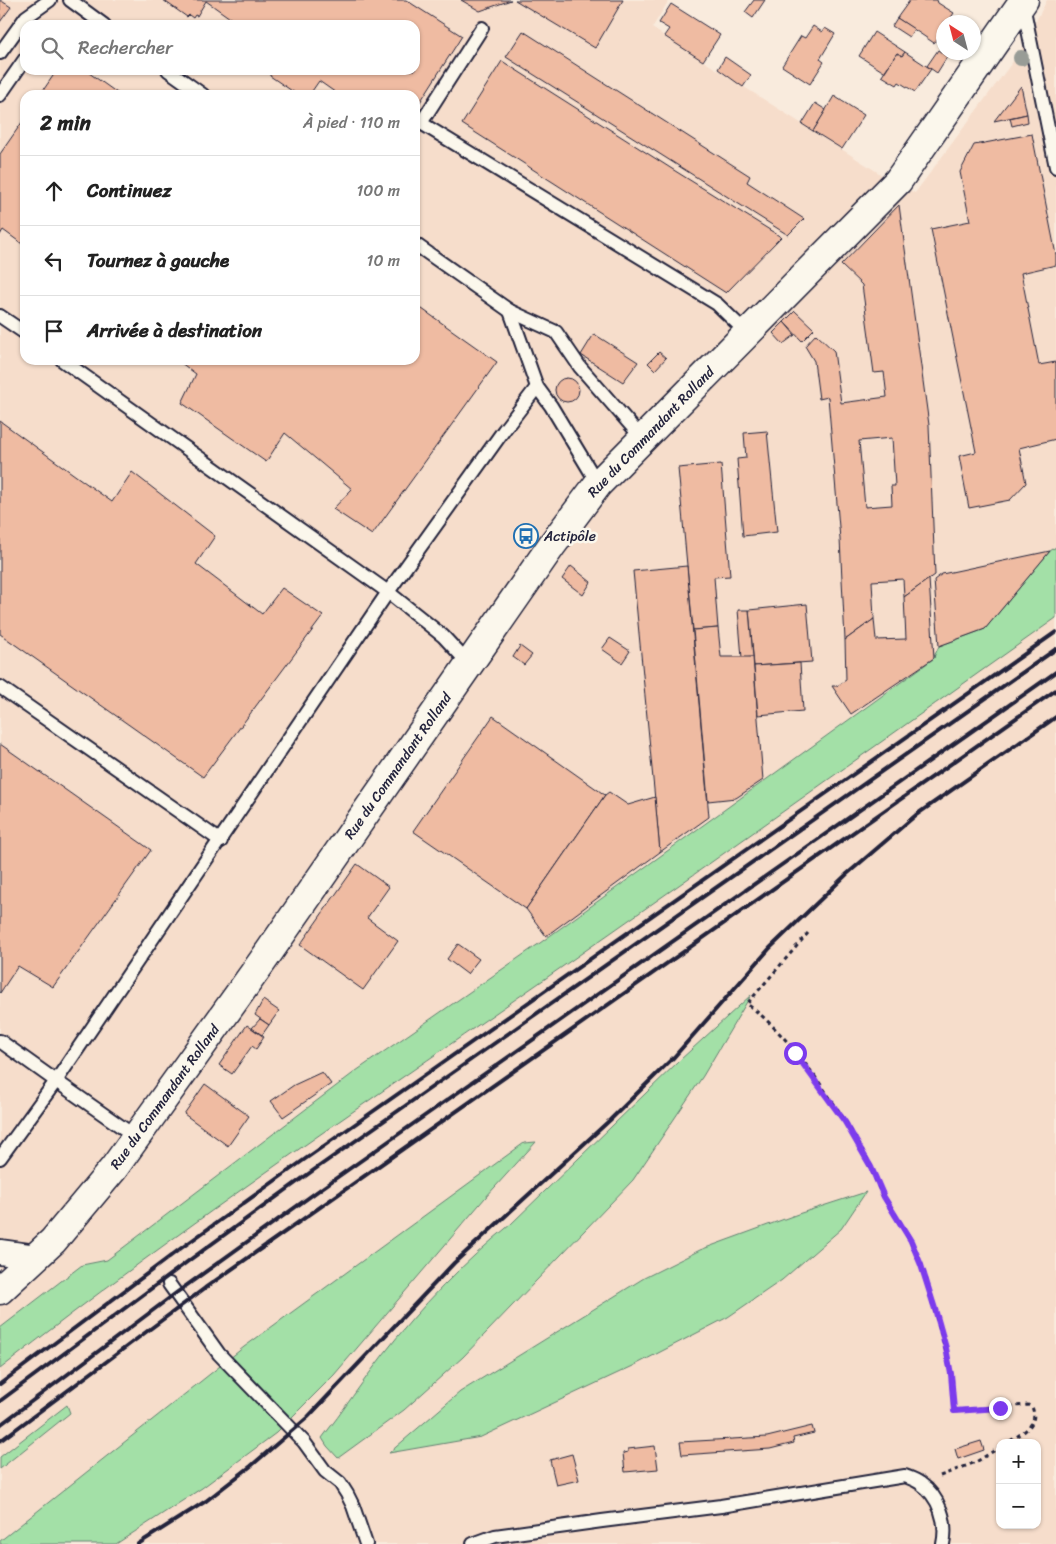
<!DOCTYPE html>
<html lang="fr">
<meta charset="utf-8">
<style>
body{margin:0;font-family:Sriracha,sans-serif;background:#f2f2f2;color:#222}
.controls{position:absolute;right:15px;bottom:15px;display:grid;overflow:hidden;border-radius:10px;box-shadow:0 1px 4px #0004}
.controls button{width:45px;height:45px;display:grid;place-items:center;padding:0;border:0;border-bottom:1px solid #e0e0e0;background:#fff;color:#222;font:25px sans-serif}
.compass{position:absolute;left:936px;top:15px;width:45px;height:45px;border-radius:50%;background:#fff;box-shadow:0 1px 4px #0004;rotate:324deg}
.stop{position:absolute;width:15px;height:15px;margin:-11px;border:4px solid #7c3aed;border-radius:50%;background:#fff}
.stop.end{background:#7c3aed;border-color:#fff;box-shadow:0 1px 5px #0008}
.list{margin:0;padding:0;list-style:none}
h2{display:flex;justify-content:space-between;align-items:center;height:65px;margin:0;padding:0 20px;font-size:21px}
h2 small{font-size:16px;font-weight:400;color:#767676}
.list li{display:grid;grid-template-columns:32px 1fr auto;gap:15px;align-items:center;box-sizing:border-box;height:70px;padding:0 20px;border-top:1px solid #e0e0e0}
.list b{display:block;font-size:19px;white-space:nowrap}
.list em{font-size:16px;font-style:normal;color:#767676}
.icon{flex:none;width:28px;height:28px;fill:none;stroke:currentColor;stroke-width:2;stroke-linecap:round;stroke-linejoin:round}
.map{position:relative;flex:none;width:1056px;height:1544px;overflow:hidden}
.search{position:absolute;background:#fff;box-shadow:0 1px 4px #0004;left:20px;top:20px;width:400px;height:55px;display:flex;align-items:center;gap:12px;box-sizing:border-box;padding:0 18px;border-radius:15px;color:#767676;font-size:19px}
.panel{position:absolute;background:#fff;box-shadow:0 1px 4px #0004;left:20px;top:90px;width:400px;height:275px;border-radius:15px}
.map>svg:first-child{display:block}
.built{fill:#f6ddcb;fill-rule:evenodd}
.green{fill:#a3e0a7;stroke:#628171}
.building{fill:#efbba2;stroke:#22223b;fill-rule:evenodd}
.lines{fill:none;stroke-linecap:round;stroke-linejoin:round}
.service-casing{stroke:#22223b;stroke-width:16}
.minor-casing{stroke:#22223b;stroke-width:28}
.tertiary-casing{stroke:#22223b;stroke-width:31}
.path{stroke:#22223b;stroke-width:3;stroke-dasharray:4 4;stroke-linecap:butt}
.service{stroke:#fbf7ec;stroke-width:12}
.minor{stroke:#fbf7ec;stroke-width:24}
.tertiary{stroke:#fbf7ec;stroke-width:28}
.rail{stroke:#22223b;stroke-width:4}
.tree{fill:#989c96}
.route{stroke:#7c3aed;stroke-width:6}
.labels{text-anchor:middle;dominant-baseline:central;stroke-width:5;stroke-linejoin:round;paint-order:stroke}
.street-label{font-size:14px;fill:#22223b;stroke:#fbf7ec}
.poi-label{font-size:14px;fill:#22223b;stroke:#fbf7ec;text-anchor:start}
</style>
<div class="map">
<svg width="1056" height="1544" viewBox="0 0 1056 1544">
<rect width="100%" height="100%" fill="#f9ebdd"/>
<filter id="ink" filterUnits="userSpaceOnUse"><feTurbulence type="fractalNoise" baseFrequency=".02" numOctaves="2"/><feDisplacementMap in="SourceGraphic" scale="10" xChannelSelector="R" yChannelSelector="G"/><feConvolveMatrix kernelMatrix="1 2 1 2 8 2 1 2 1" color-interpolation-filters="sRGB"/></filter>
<g filter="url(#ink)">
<path class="built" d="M0,0H669L652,28L882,175L915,193L1020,52L1047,0H1056V1544H0ZM25,25H415V70H25ZM25,95H415V360H25ZM1000,1443H1037V1525H1000Z"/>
<g class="green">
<path d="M1056,547V618C895,732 734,847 572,960C380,1094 184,1224 0,1369V1328L82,1265L107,1260L356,1071L540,943L933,659L939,646L985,629L1050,551Z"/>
<path d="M751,995L703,1076L633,1180L463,1357L404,1410L338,1458L327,1446L322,1438C343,1411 362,1382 383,1355C420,1307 464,1262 511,1224L680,1060Z"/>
<polygon points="536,1142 485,1198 334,1375 276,1433 202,1488 116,1544 0,1544 0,1541 244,1347 524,1143"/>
<polygon points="866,1192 841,1229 782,1280 728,1317 633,1366 481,1437 389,1453 460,1392 644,1278 700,1250 798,1214"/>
<polygon points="67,1405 70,1413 0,1469 0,1457"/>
</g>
<g class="building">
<polygon points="0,0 11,7 0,22"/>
<polygon points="163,0 406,0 462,36 415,110 415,95 339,95 319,81 310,94 298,95 270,76 270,70 415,70 415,25 240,25 206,1 197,16 195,15 193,18 189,15 187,17"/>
<polygon points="461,0 511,0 480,11"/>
<polygon points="515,0 623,0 595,48"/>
<polygon points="754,0 765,0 753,18 745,12"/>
<polygon points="910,0 937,0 938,3 954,13 948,22 944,22 944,30 934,43 897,18"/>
<polygon points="671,4 720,35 703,61 664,36 669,29 659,23"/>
<polygon points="897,18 914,29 909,37 892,26"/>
<polygon points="813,26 822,32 825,28 835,34 820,59 824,62 810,84 782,66 801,36 805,38"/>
<polygon points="523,31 750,176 747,182 804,219 788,235 506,57"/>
<polygon points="874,32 905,52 902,56 897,53 884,72 859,56"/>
<polygon points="938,50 947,57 937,73 927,66"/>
<polygon points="905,52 931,69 915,92 899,82 897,85 882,76 897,53 902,56"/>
<polygon points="725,57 751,75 743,87 718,69"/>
<polygon points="502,61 672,169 781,237 726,293 462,124"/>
<polygon points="57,70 85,70 120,95 40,95"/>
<polygon points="1021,86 1027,114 994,121 1008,103"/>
<polygon points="834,96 864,115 842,149 813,131"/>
<polygon points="815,103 826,110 813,131 802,124"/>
<polygon points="1027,114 1028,122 1012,126 1010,118"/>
<polygon points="25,118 25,246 3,230 0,235 0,154"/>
<polygon points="1032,134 1056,255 1056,265 1021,273 1039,365 1056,362 1056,439 1019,448 1026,483 1010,500 969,508 959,456 976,452 931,229 970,221 960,172 974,145"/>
<path d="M899,205L929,425L935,575L904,597L903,579L872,581L874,619L845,640L840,539L828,397L819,399L814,361L805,346L816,334L834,351L841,403L887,397L884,372L874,373L862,285L841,265ZM892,438L895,486H891L892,505L865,507L859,441Z"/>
<polygon points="415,304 497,362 372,535 333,509 352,489 285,433 266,462 182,403 196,374 177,360 415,360"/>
<polygon points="795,311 814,329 802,341 784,322"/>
<polygon points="784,322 795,335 783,344 773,333"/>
<polygon points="594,334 638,362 623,382 581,355"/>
<polygon points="659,352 666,358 655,370 648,363"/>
<circle cx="567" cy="390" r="12"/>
<polygon points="0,421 112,502 132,472 215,536 196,564 262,614 282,588 323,616 203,777 0,634"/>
<polygon points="767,431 777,532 743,536 737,459 746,458 744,433"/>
<polygon points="721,464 730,576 714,577 718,628 693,630 678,468"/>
<polygon points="1050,551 985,629 939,646 934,580 942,574"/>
<polygon points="571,566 591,582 583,595 562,579"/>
<polygon points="687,566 709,817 660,852 633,571"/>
<polygon points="929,579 934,658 851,714 832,686 837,686 846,680 845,640 874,619 876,640 906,639 904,597"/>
<polygon points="807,604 812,662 754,666 749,610"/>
<polygon points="738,610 749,610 753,657 742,658"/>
<polygon points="718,628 721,657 753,657 763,780 736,798 708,801 693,630"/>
<polygon points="610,638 630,651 622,663 602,649"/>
<polygon points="520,646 532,655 524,665 513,657"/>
<polygon points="800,663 803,711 758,715 754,666"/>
<polygon points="493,716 605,795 526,909 413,831"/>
<polygon points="0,744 151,850 53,987 18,966 0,993"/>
<polygon points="609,792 628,805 655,797 660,852 546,936 526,909 605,795"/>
<polygon points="357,864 389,887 367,918 398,941 363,990 300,945"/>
<polygon points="458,944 479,959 467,974 447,959"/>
<polygon points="263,1000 279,1011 269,1025 255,1015"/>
<polygon points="260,1019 269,1025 262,1035 252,1028"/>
<polygon points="247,1025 264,1037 256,1049 252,1046 232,1074 219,1065"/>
<polygon points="322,1072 331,1084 283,1117 271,1101 294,1085"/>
<polygon points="205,1084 249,1116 228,1146 184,1114"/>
<polygon points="812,1426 814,1433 793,1438 794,1443 770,1449 682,1455 680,1442 767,1437"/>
<polygon points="981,1441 984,1450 958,1459 955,1449"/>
<polygon points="655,1446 658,1469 625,1472 623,1453 628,1452 628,1449"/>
<polygon points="572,1454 579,1480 556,1485 550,1460"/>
</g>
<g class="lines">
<defs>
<g id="service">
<polyline points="70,0 104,25"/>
<polyline points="1023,5 1056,167"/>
<polyline points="482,28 421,123 717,304 747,333"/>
<polyline points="0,53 26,17 50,0"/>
<polyline points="168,70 203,95"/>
<polyline points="0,95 25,59"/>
<polyline points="415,244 510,311 556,332 580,367 642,438"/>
<polyline points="510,311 537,387 551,406 598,484"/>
<polyline points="0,316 25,333"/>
<polyline points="62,360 388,592 443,636 469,664"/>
<polyline points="0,687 221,841"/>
<polyline points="0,1041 56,1081 0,1158"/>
<polyline points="136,1137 56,1081 388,592 504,430 537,387"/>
<polyline points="169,1284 219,1354 304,1442 325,1471 340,1483 347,1494 353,1506 366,1544"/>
<path d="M473,1544L495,1536L602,1521L721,1506L905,1476C910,1478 916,1480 920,1483C939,1496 948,1522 943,1544"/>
</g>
<polyline id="minor" points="0,1252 36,1257"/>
<polyline id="tertiary" points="0,1290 53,1241 114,1168 262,962 552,545 598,484 898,181 1024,0"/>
</defs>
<use href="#service" class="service-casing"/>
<use href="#minor" class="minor-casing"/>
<use href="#tertiary" class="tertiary-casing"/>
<g class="path">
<path d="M808,933L747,1004C793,1037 840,1110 867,1159C874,1172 877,1185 884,1197C899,1222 912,1239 922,1267C930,1290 935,1313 942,1336C945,1349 949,1361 951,1373C953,1386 952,1399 954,1411L1028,1405L1032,1407C1040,1426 1020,1434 1007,1443"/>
<polyline points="940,1476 976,1462 1000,1447"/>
</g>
<use href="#service" class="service"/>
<use href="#minor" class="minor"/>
<use href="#tertiary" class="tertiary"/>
<g class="rail">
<polyline points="0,1384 180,1249 301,1162 1056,632"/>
<polyline points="0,1401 191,1259 311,1172 1056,649"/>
<polyline points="0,1425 176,1293 322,1188 1056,672"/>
<polyline points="0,1441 205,1288 1056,690"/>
<polyline points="138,1544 206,1501 251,1466 308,1417 454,1263 610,1120 674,1057 770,948 847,874 916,815 1056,717"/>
</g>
</g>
<circle class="tree" cx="1021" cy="58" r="8"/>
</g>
<g class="lines" filter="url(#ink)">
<polyline class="route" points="795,1053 845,1122 871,1167 884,1197 911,1241 921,1265 935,1309 946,1348 951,1374 954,1411 1000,1408"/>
</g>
<defs>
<symbol id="bus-ring" viewBox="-11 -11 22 22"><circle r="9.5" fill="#fbf7ec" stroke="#1f6fb2" stroke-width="1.5"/><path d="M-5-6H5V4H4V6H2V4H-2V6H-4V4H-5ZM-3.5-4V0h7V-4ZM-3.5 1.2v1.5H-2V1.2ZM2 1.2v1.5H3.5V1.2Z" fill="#1f6fb2"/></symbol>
</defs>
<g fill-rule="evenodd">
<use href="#bus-ring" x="512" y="522" width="28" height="28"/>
</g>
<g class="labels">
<g class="street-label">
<text transform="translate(651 432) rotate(-46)">Rue du Commandant Rolland</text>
<text transform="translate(398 766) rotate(-55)">Rue du Commandant Rolland</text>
<text transform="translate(165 1097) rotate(-54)">Rue du Commandant Rolland</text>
</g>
<g class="poi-label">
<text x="544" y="536">Actipôle</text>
</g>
</g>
</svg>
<div class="controls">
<button>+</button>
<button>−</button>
</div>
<svg class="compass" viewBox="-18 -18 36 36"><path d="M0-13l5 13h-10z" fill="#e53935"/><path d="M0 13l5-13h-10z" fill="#767676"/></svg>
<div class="stop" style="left:795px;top:1053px"></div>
<div class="stop end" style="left:1000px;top:1408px"></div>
<div class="search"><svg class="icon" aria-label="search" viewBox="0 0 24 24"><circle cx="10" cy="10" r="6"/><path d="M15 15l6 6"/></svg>Rechercher</div>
<section class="panel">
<h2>2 min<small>À pied · 110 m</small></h2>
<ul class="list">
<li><svg class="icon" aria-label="ahead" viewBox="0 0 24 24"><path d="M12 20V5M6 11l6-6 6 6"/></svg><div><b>Continuez</b></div><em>100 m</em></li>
<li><svg class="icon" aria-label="left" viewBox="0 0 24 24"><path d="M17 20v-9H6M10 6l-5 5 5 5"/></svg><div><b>Tournez à gauche</b></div><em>10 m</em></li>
<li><svg class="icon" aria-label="arrive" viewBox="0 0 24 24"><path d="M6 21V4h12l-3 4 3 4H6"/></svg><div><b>Arrivée à destination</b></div></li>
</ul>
</section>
</div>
